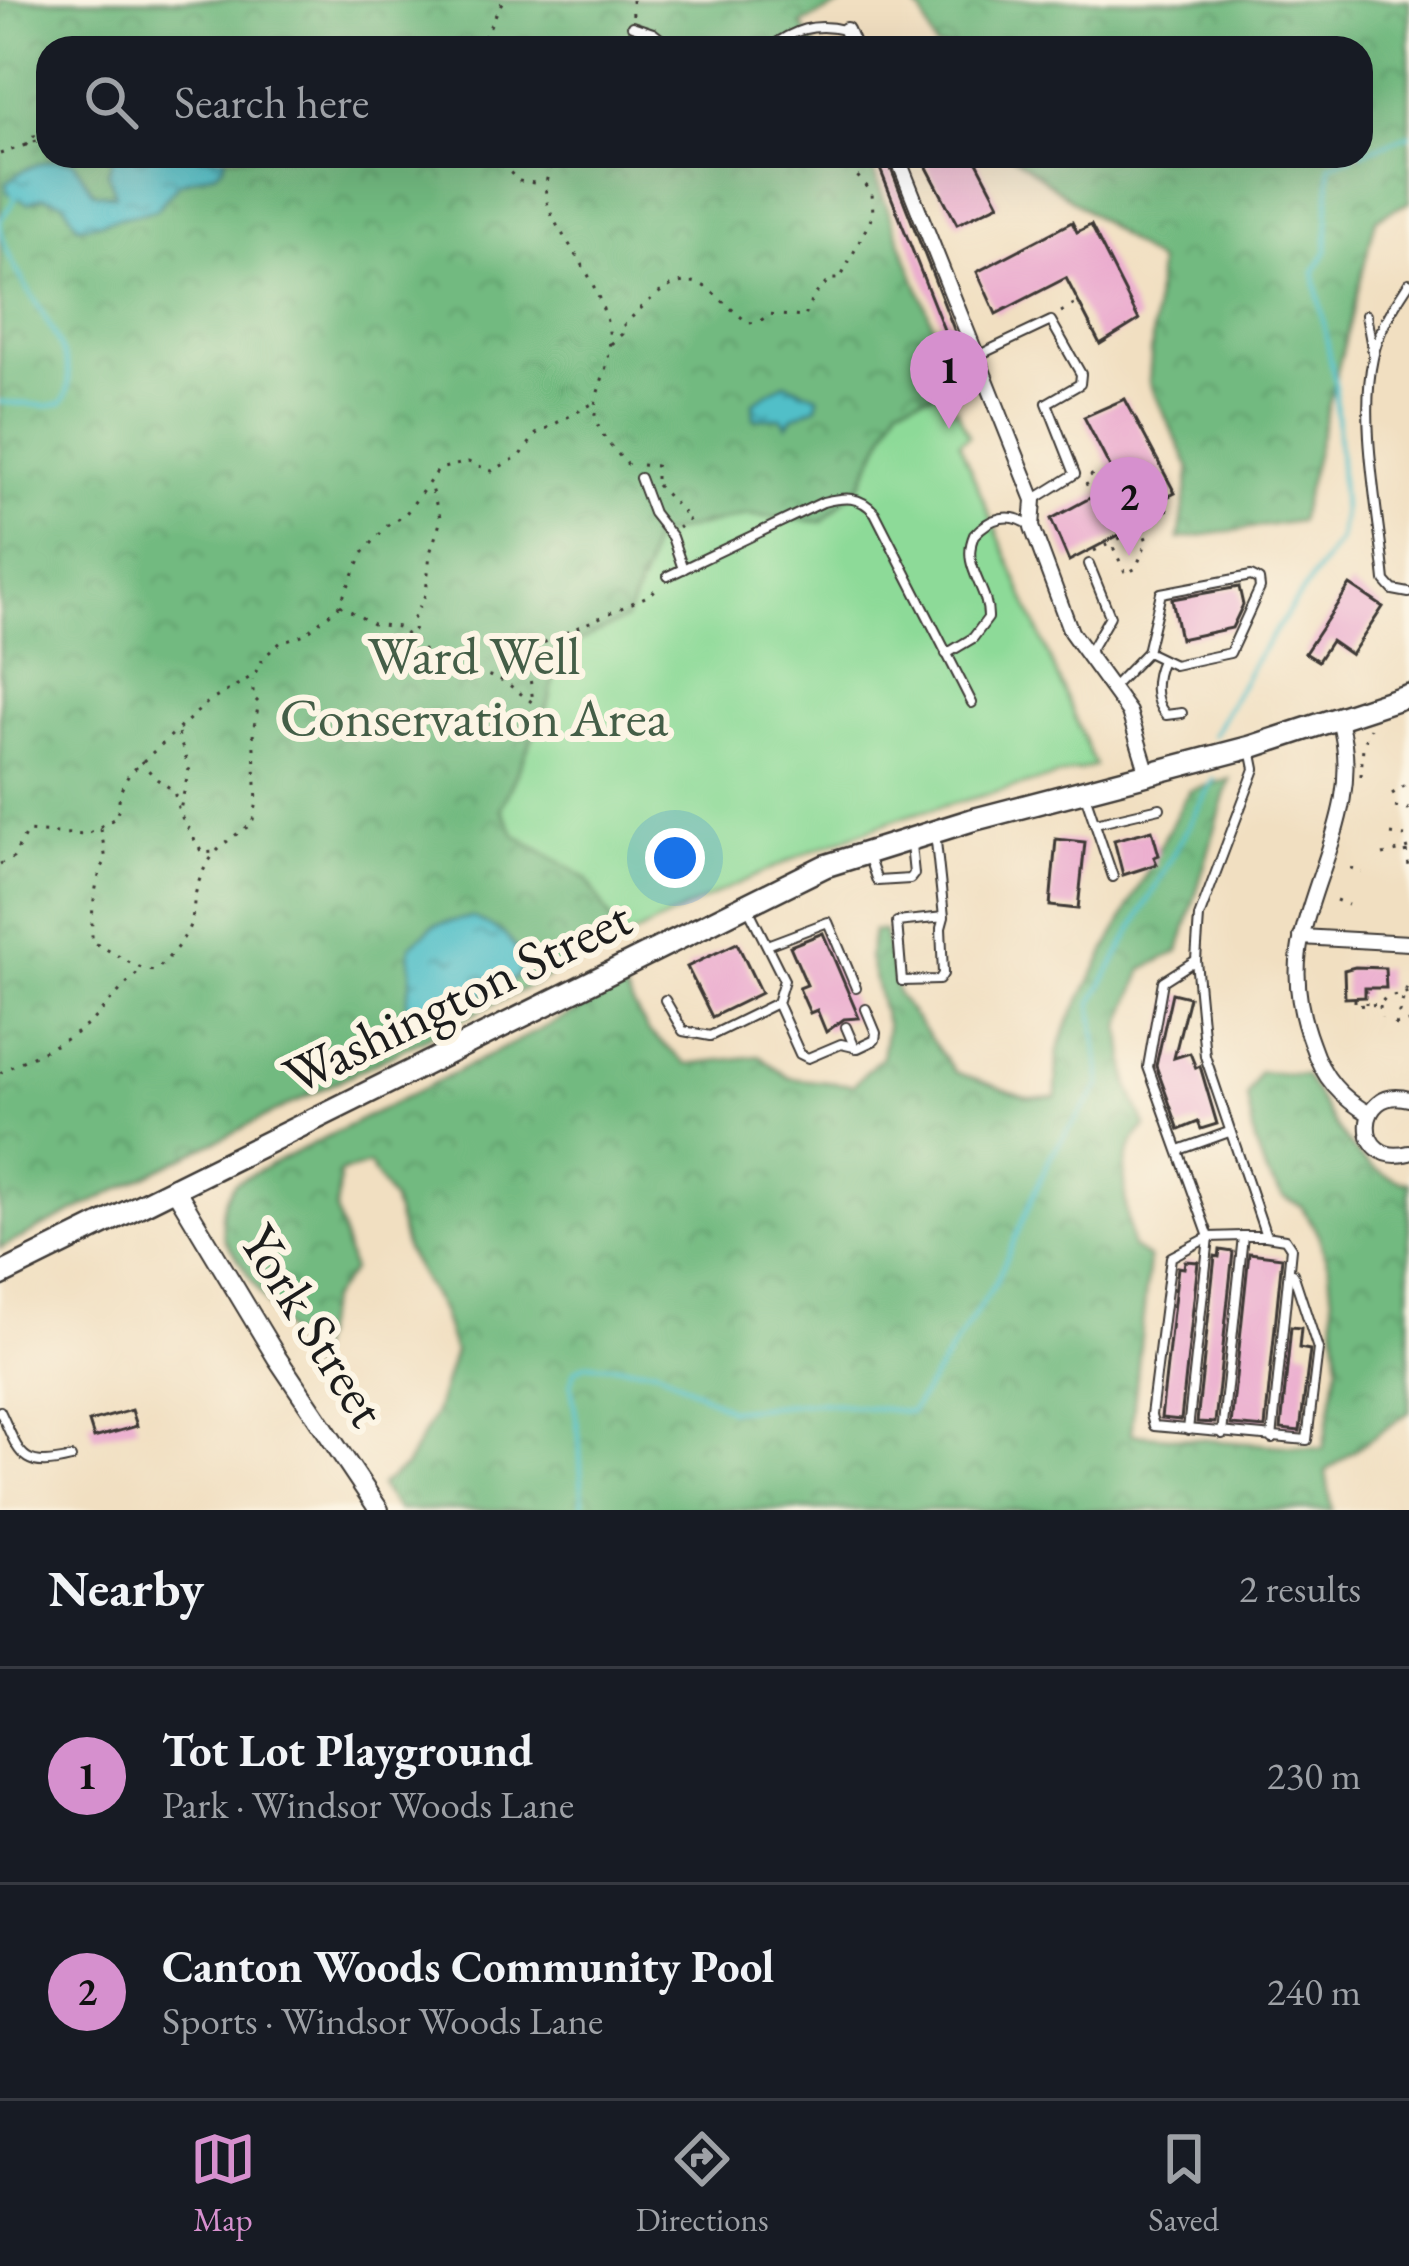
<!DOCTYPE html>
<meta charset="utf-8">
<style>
body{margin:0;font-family:"EB Garamond",serif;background:#242831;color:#f1f3f6}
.you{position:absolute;left:675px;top:858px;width:42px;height:42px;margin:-30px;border:9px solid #fff;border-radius:50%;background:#1a73e8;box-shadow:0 0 0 18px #1a73e833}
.badge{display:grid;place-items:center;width:78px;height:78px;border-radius:50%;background:#d690ce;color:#111;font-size:39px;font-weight:700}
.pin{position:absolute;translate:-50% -99px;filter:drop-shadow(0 3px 6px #0008)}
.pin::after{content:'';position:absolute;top:63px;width:42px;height:36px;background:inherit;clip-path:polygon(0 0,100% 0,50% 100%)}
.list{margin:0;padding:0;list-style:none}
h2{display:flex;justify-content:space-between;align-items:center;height:156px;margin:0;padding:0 48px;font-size:51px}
h2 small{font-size:39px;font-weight:400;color:#9ea1a6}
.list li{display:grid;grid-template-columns:78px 1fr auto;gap:36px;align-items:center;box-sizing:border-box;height:216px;padding:0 48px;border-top:3px solid #363941}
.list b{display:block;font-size:45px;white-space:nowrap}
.list p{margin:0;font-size:39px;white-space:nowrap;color:#9ea1a6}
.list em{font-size:39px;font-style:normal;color:#9ea1a6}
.icon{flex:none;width:66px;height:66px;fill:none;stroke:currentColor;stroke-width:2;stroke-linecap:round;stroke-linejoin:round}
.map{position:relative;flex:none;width:1409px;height:1510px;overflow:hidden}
.search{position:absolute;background:#171b24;box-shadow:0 12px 48px #0002;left:36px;right:36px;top:36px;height:132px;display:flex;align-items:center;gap:30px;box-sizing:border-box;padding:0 42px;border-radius:36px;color:#9ea1a6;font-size:45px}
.sheet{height:588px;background:#171b24}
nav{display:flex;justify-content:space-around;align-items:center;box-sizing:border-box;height:168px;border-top:3px solid #363941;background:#171b24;font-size:33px;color:#9ea1a6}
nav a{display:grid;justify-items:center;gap:6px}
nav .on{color:#d690ce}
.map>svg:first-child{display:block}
.green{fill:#8dda98;stroke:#547b5a;stroke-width:3}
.forest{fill:url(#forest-crowns);stroke:#476b4e;stroke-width:3}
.water{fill:url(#water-ripples);stroke:#366e72;stroke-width:3}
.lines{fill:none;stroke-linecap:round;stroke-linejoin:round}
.stream{stroke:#51bfc8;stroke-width:4.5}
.building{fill:#eaa8cd}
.service-casing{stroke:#3c3935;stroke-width:12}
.minor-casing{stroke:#3c3935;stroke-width:18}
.tertiary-casing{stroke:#3c3935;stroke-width:22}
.primary-casing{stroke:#3c3935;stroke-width:26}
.path{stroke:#3c3935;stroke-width:3;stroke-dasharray:3 9;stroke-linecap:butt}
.service{stroke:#fff;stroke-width:8}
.minor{stroke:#fff;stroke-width:14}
.tertiary{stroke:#fff;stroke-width:18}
.primary{stroke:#fff;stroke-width:21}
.labels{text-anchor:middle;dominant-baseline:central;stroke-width:12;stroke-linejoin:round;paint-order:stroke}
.park-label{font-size:54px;fill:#445e47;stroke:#fcf5e5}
.street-label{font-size:54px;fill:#1c1c1c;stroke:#fcf5e5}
</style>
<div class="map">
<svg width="1409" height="1510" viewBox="0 0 1409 1510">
<defs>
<pattern id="forest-crowns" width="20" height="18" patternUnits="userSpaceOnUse" patternTransform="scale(3)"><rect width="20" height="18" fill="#72ba80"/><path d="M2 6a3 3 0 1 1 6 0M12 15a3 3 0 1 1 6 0" fill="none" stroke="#629f6e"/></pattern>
<pattern id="water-ripples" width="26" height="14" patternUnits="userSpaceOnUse" patternTransform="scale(3)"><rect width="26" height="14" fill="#51bfc8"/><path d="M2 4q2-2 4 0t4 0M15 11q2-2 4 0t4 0" fill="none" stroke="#429aa2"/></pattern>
</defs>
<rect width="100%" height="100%" fill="#fcf5e5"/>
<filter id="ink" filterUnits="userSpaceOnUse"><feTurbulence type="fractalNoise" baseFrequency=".00833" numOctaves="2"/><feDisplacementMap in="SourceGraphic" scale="24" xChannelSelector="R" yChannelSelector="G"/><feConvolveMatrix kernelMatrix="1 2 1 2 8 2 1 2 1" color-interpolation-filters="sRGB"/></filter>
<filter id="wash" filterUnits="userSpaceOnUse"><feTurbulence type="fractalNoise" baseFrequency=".004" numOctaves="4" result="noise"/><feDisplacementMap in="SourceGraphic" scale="48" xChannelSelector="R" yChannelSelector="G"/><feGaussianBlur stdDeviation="2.7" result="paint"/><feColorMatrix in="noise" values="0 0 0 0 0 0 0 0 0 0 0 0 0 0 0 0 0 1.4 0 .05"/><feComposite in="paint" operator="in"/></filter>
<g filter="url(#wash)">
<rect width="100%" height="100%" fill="#f1dfc1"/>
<polygon class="green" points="0,0 851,0 780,33 48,48 48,156 839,156 947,412 956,408 969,436 959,442 1095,766 899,818 809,852 720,892 0,1248"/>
<g class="forest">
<polygon points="0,0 851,0 801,24 816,48 48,48 48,156 867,156 957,386 899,404 861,484 822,522 746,515 652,537 646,569 626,619 557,652 550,699 501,808 515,835 587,879 623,940 0,1248"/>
<polygon points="910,0 1409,0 1409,202 1376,219 1299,521 1179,539 1190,468 1149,382 1158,263 1012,156 1361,156 1361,48 936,48 922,13"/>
<path d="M1230,779L1179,951L1143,969L1121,1026L1128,1083L1146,1127C1113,1155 1126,1208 1132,1247L1149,1258L1131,1434L1323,1449L1338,1364L1329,1268L1318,1234L1301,1206L1283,1197L1266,1174L1255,1142L1247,1097L1259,1072L1305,1075C1330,1116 1356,1175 1409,1183V1412L1326,1471L1332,1510H397L380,1486L405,1467L434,1416L454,1352L441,1311L406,1250L393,1202L369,1165L340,1173L336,1210L352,1271L329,1300L311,1370L224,1238C220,1214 221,1203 235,1183L623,988L648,1031L686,1064L759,1056L789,1078L853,1085L882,1056L887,1027L869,958L873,931H884L898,995L955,1072L1028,1098L1056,1097L1057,1054L1066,1027L1189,791Z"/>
</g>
<g class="water">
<path d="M114,156H226L224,165L216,172L179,183L156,210L89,225L78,226L63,202L43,197L28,203L7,192L6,184C22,167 51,156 74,162L94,193L115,195L108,172Z"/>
<polygon points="785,383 818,396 817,406 793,417 787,426 782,418 754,418 753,402"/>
<path d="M472,917C498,929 524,941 520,974L496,993H482C465,1014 470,1005 448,1016C436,1022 435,1027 420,1027C398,1011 408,1000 411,979C413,967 407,959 410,946L434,925Z"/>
</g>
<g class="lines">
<g class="stream">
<polyline points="1361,153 1409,135"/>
<polyline points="0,220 16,198 13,194"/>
<path d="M0,221C1,277 95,356 62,403L48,406L0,402"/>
<polyline points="1213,735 1255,660 1339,540 1343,511 1335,384 1314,272 1327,251 1330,165 1353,156"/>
<polyline points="583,1510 579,1436 571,1384 574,1371 586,1364 657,1369 730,1410 818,1402 911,1412 996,1282 1051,1155 1101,1085 1092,1003 1214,779"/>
</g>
</g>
<g id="blocks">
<g class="building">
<polygon points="875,156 886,156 957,337 948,340"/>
<polygon points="921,156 974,156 999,204 957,224"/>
<polygon points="1072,222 1077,232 1091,225 1139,320 1100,344 1066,278 996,314 977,272"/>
<polygon points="1125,399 1175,493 1161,500 1167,510 1069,561 1051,519 1118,483 1084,417"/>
<polygon points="1350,585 1383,607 1351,655 1331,641 1318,661 1305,653"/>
<polygon points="1239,587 1243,605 1232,628 1180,639 1172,599"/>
<polygon points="1152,830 1159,855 1154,857 1157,864 1123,875 1114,840"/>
<polygon points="1056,839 1085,842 1078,909 1050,906"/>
<polygon points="823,933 859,1018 844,1019 826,1032 817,1010 810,1013 799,988 807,985 790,946"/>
<polygon points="737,943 761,993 712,1017 687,967"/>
<polygon points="1355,967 1385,968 1386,988 1365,988 1365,997 1345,998 1344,970"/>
<polygon points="1172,993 1189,997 1174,1058 1190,1053 1196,1068 1200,1066 1217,1124 1201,1129 1198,1122 1179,1130 1156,1066"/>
<polygon points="1220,1250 1233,1252 1215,1423 1197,1422 1215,1256 1219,1257"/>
<polygon points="1249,1253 1282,1257 1265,1428 1231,1425"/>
<polygon points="1185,1261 1198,1262 1181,1420 1161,1418 1178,1267 1184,1268"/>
<polygon points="1291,1327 1301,1328 1299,1348 1310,1350 1300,1431 1281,1429"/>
<polygon points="132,1410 137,1426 94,1438 89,1422"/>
</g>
</g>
</g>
<g filter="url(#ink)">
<use href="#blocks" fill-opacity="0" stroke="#3c3935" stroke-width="3"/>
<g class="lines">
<defs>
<g id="service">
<polyline points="632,26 653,33 672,48"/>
<path d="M769,48C794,30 814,22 844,30"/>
<path d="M1409,283C1394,306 1378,330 1373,358C1359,421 1379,515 1385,581L1393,590L1409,593"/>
<polyline points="1366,315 1373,353"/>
<polyline points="979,355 1051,321 1081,374 1080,384 1047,403 1075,474 1035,499"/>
<polyline points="640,478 653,513 672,537 683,569"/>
<path d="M668,576L823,502C844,497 860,495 875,513L972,703"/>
<path d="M946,654L973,638L988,618C989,587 960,567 974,535C990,517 1011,511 1031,526"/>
<polyline points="1087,656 1110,616 1089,564"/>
<path d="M1162,660C1154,678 1152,700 1166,715L1182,713"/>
<polyline points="1112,688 1147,652 1161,593 1251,576 1259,580 1260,588 1230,653 1174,665 1147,652"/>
<polyline points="1084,792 1113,877"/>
<polyline points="1095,823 1160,808"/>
<polyline points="935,832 944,917 941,928 943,974 939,980 902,981 897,922 944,917"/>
<polyline points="867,853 877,881 910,879 914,874 911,845"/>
<polyline points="767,945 828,922 856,988"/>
<polyline points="1196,960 1199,917 1255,769 1251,749"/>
<polyline points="665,1000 683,1031 710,1036 777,1003 784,980 749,910"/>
<polyline points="777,1003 800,1054 808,1058 841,1044 858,1048 875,1040 876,1033 866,1009"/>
<polyline points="846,1027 855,1048"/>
<polyline points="1179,1150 1229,1132"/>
<polyline points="1243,1236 1209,1237 1171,1257 1151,1415 1154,1426 1307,1440 1318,1349 1293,1273"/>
<path d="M0,1411C20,1453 20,1471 71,1458"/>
<polyline points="1188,1430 1209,1237 1148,1067 1163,981 1196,960 1205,1056 1266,1236 1285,1239 1291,1248 1272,1439"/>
<polyline points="1222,1434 1243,1236 1266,1236"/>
</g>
<g id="minor">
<polyline points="846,30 854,48"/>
<polyline points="897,156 1034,500 1032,527 1071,632 1129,712 1148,774"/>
<path d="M1339,721C1362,797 1319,863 1302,936C1293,972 1299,1011 1312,1045C1322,1076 1341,1099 1370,1114"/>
<polyline points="1301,937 1409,943"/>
<path d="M1409,1099C1355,1084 1353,1168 1409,1153"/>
</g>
<polyline id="tertiary" points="174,1187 277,1358 379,1510"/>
<polyline id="primary" points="0,1275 825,866 972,820 1251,747 1409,695"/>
</defs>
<use href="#service" class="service-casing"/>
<use href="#minor" class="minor-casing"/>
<use href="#tertiary" class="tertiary-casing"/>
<use href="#primary" class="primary-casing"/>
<g class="path">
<polyline points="632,0 633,16"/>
<polyline points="212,48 226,41 250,48"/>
<polyline points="479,48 503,0"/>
<polyline points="616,48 627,36"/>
<polyline points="25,146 48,121"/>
<polyline points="0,154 48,137"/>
<polyline points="493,156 519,181 542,184"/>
<path d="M557,156C531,196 555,222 577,256C589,274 598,294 605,315C622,363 586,393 597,423C603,440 618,454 630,467"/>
<polyline points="1061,312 1074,305"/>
<path d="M611,344L622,334L621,328C644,306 678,263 711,291C724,302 735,313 749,323L759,322L769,314L805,317L812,298L830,279H840L873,215L872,192L847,165L830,156"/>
<polyline points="642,465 656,466 656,482"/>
<polyline points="1090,476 1100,471"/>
<polyline points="1086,483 1091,494"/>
<polyline points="657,485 690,519 678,528"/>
<polyline points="1094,551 1111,543 1126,574 1136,568 1147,541 1141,527 1111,543"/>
<polyline points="340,605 373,624 398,627 427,654 504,681 533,703 530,677 534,647 650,595 660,585"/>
<polyline points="416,643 413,620 426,593 430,553 441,520 429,482"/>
<polyline points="178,734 189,769 180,810"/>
<polyline points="141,761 154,777 174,791 179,812 202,853 214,852"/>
<polyline points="1361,776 1363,746 1370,728"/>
<polyline points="1392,794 1409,783"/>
<polyline points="1395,807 1409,809"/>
<path d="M101,829L106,861C95,873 89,927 93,943C114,951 134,970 156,971C169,957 183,943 190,925C194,915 193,906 195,896C203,858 222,843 252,824L257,802L253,731L259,703L253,697V680"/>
<polyline points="1391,834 1405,836"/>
<polyline points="1406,851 1409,866"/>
<polyline points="1383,855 1409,848"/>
<polyline points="0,864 13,858 27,831 86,835 117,817 120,792 129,774 207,703 254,675 264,657 281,642 305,634 339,606 363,553 389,524 404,516 439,469 468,462 492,471 521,455 536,434 592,404"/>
<polyline points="1351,868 1362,873"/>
<polyline points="1336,900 1348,905"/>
<polyline points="1366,990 1366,1004"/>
<polyline points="1355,999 1355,1006 1380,1004 1385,998 1409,992"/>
<polyline points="1380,1006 1381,1018"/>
<polyline points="1395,1025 1409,980"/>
<polyline points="1395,1025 1409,1022"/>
<path d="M0,1073C23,1059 67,1042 86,1026C106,1008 121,987 141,970"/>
</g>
<use href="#service" class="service"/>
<use href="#minor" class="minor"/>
<use href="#tertiary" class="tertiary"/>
<use href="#primary" class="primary"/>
</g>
</g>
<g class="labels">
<g class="park-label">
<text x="474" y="655">Ward Well<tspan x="474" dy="62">Conservation Area</tspan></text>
</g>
<g class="street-label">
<text transform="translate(457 996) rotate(-26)">Washington Street</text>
<text transform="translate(314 1325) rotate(58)">York Street</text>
</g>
</g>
</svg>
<div class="you"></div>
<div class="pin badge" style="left:949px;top:429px">1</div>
<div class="pin badge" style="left:1129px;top:556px">2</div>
<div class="search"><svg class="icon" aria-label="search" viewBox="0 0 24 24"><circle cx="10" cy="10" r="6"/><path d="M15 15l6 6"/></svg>Search here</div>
</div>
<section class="sheet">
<h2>Nearby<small>2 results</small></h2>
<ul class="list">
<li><span class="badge">1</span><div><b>Tot Lot Playground</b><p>Park · Windsor Woods Lane</p></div><em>230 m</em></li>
<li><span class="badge">2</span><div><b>Canton Woods Community Pool</b><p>Sports · Windsor Woods Lane</p></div><em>240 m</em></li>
</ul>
</section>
<nav>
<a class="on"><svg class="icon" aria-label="map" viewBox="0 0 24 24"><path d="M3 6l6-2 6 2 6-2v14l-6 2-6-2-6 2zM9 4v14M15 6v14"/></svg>Map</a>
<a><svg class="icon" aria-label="directions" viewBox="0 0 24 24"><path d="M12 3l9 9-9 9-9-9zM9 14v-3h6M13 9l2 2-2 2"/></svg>Directions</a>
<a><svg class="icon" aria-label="saved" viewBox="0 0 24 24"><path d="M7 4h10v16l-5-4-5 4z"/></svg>Saved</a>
</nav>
